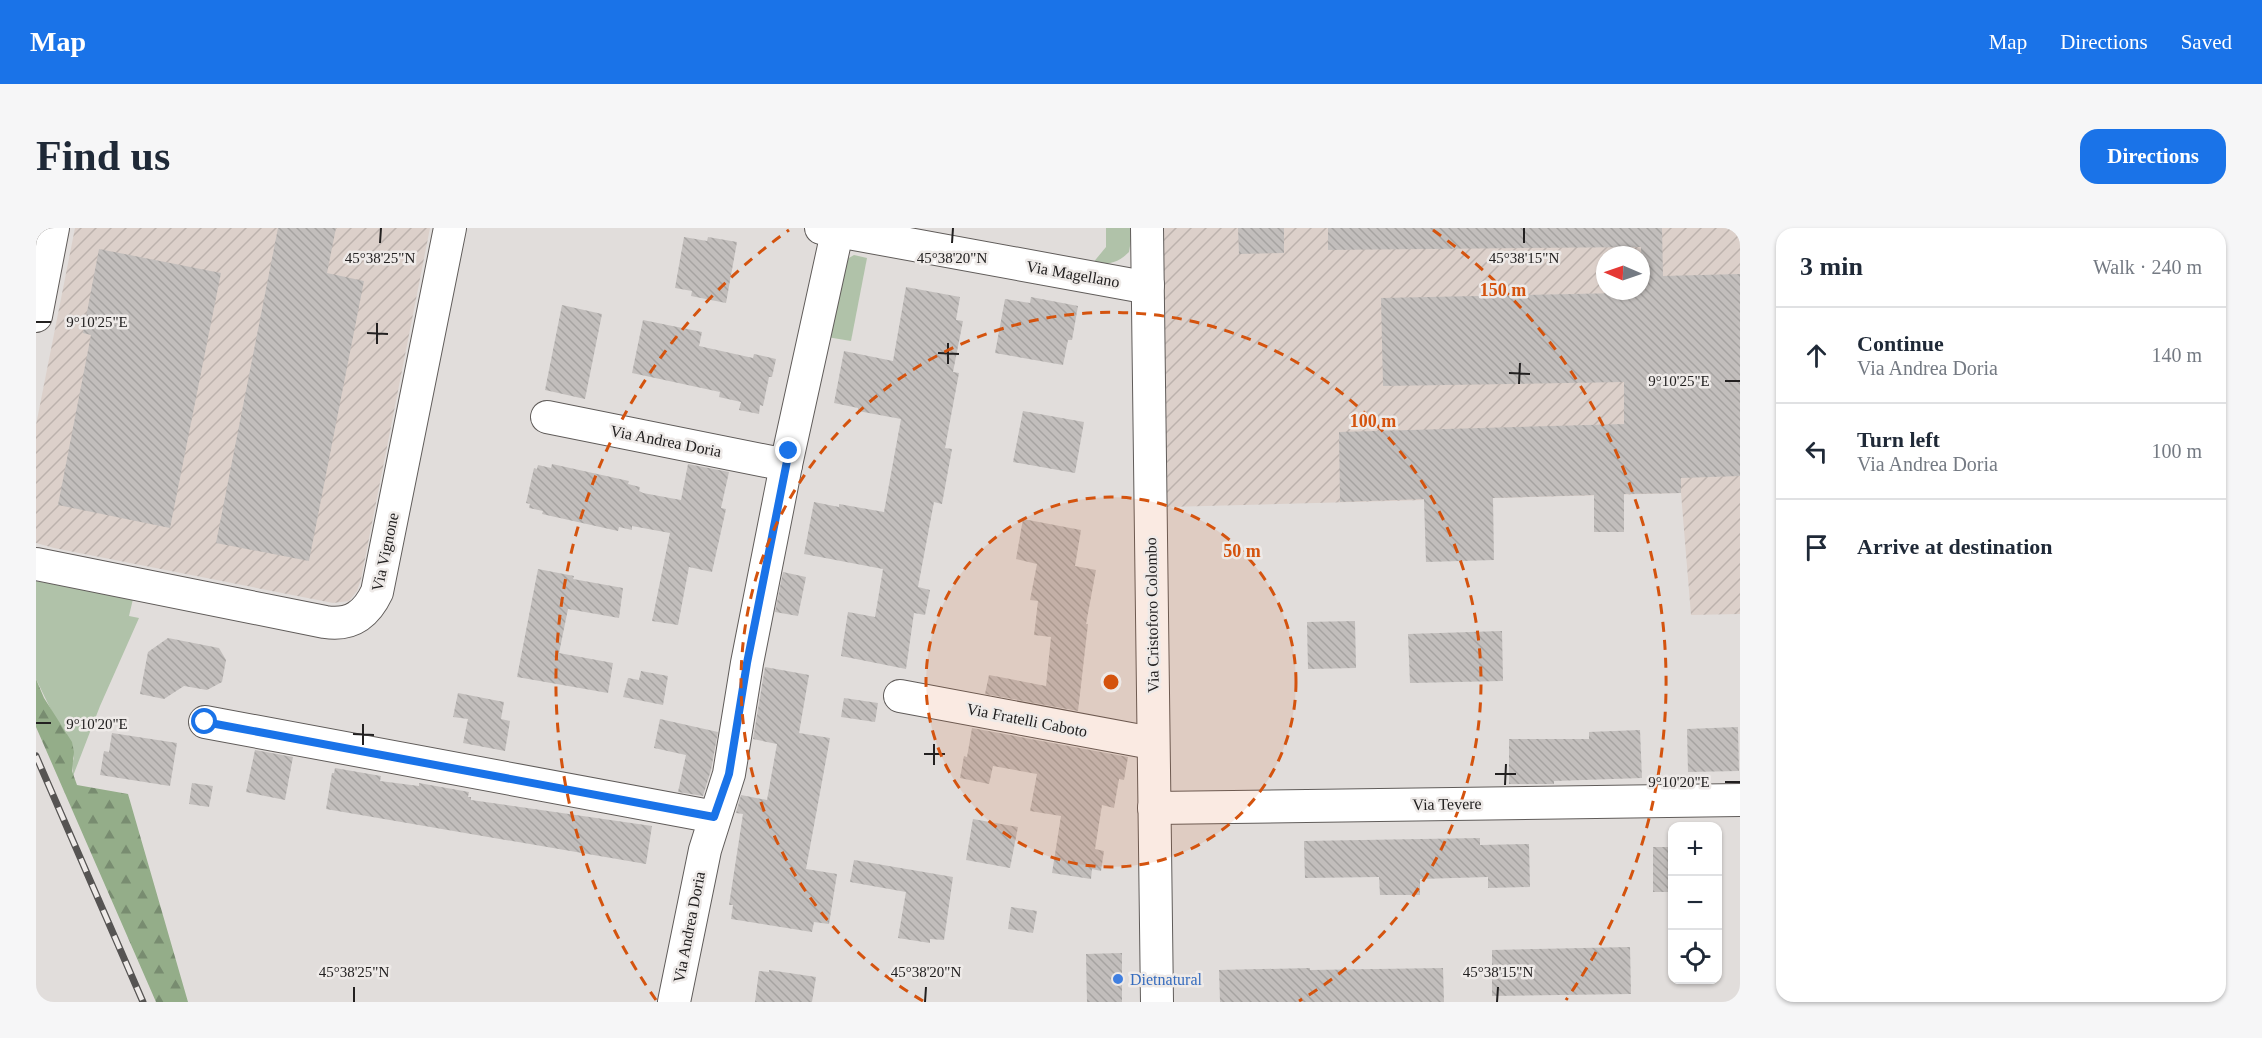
<!DOCTYPE html>
<meta charset="utf-8">
<style>
body{margin:0;font-family:Georgia,serif;background:#f6f6f7;color:#1f2937}
.controls{position:absolute;right:18px;bottom:18px;display:grid;overflow:hidden;border-radius:12px;box-shadow:0 2px 4px #0004}
.controls button{width:54px;height:54px;display:grid;place-items:center;padding:0;border:0;border-bottom:2px solid #e0e1e3;background:#fff;color:#1f2937;font:30px sans-serif}
.compass{position:absolute;left:1560px;top:18px;width:54px;height:54px;border-radius:50%;background:#fff;box-shadow:0 2px 4px #0004;rotate:272deg}
.stop{position:absolute;width:18px;height:18px;margin:-14px;border:4px solid #1a73e8;border-radius:50%;background:#fff}
.stop.end{background:#1a73e8;border-color:#fff;box-shadow:0 2px 6px #0008}
.list{margin:0;padding:0;list-style:none}
h2{display:flex;justify-content:space-between;align-items:center;height:78px;margin:0;padding:0 24px;font-size:26px}
h2 small{font-size:20px;font-weight:400;color:#747a83}
.list li{display:grid;grid-template-columns:39px 1fr auto;gap:18px;align-items:center;box-sizing:border-box;height:96px;padding:0 24px;border-top:2px solid #e0e1e3}
.list b{display:block;font-size:22px;white-space:nowrap}
.list p{margin:0;font-size:20px;white-space:nowrap;color:#747a83}
.list em{font-size:20px;font-style:normal;color:#747a83}
.icon{flex:none;width:33px;height:33px;fill:none;stroke:currentColor;stroke-width:2;stroke-linecap:round;stroke-linejoin:round}
.map{position:relative;flex:none;width:1704px;height:774px;overflow:hidden;border-radius:18px}
header{display:flex;align-items:center;gap:36px;box-sizing:border-box;height:84px;padding:0 30px;background:#1a73e8;color:#fff}
header strong{font-size:28px}
nav{display:flex;gap:33px;margin-inline-start:auto;font-size:21px}
.intro{display:flex;align-items:center;justify-content:space-between;box-sizing:border-box;height:144px;padding:0 36px}
h1{margin:0;font-size:42px}
.button{padding:15px 27px;border-radius:18px;background:#1a73e8;color:#fff;font-size:21px;font-weight:700}
main{display:flex;gap:36px;padding:0 36px}
aside{flex:1;background:#fff;border-radius:18px;box-shadow:0 2px 4px #0004}
.map>svg:first-child{display:block}
.industrial{fill:url(#industrial-furrows);fill-rule:evenodd}
.grass{fill:#b0c2a9}
.forest{fill:url(#forest-firs)}
.building{fill:url(#building-back-hatch)}
.lines{fill:none;stroke-linecap:round;stroke-linejoin:round}
.minor-casing{stroke:#605c5a;stroke-width:34}
.minor{stroke:#fff;stroke-width:32}
.rail-casing{stroke:#565453;stroke-width:7}
.rail{stroke:#eeeae8;stroke-width:4.5;stroke-dasharray:14;stroke-linecap:butt}
.route{stroke:#1a73e8;stroke-width:8}
.ticks{fill:none;stroke:#222020;stroke-width:2}
.ring{fill:none;stroke:#d4530e;stroke-width:3;stroke-dasharray:10 8}
.shop-dot{fill:#3f7fe0;stroke:#eeeae8;stroke-width:2}
.labels{text-anchor:middle;dominant-baseline:central;stroke-width:5;stroke-linejoin:round;paint-order:stroke}
.street-label{font-size:16px;fill:#222020;stroke:#eeeae8}
.shop-label{font-size:16px;fill:#366cbe;stroke:#eeeae8;text-anchor:start}
.ticks-label{font-size:15px;text-anchor:middle;fill:#222020;stroke:#eeeae8;stroke-width:5;stroke-linejoin:round;paint-order:stroke}
.centre{fill:#d4530e;stroke:#eeeae8;stroke-width:3}
.ring-label{font-size:18px;text-anchor:middle;font-weight:bold;fill:#d4530e;stroke:#eeeae8;stroke-width:5;stroke-linejoin:round;paint-order:stroke}
</style>
<header>
<strong>Map</strong>
<nav><a>Map</a><a>Directions</a><a>Saved</a></nav>
</header>
<div class="intro"><h1>Find us</h1><a class="button">Directions</a></div>
<main>
<div class="map">
<svg width="1704" height="774" viewBox="0 0 1704 774">
<defs>
<pattern id="industrial-furrows" width="10" height="10" patternUnits="userSpaceOnUse" patternTransform="scale(1.5)"><rect width="10" height="10" fill="#dcd0ca"/><path d="M-1 1l2-2M0 10L10 0M9 11l2-2" fill="none" stroke="#bcb2ad"/></pattern>
<pattern id="forest-firs" width="22" height="20" patternUnits="userSpaceOnUse" patternTransform="scale(1.5)"><rect width="22" height="20" fill="#94ad89"/><path d="M5 1l3.5 6h-7zM16 11l3.5 6h-7z" fill="#788c70"/></pattern>
<pattern id="building-back-hatch" width="6" height="6" patternUnits="userSpaceOnUse" patternTransform="scale(1.5)"><rect width="6" height="6" fill="#c2bebc"/><path d="M-1 5l2 2M0 0l6 6M5-1l2 2" fill="none" stroke="#a6a3a1"/></pattern>
</defs>
<rect width="100%" height="100%" fill="#e1dddb"/>
<g class="industrial">
<polygon points="39,0 394,0 325,351 321,363 313,373 297,375 18,320 0,315 0,197"/>
<path d="M1125,0H1704V386L1655,387L1645,265L1131,279ZM1569,27H1605V63H1569Z"/>
</g>
<g class="grass">
<path d="M1070,0H1097L1093,24C1082,35 1072,37 1056,36L1070,19Z"/>
<polygon points="818,27 831,30 815,113 791,109 806,34"/>
<polygon points="0,353 97,371 93,388 103,390 64,478 37,548 36,536 38,530 30,504 19,490 0,451"/>
</g>
<polygon class="forest" points="0,451 8,470 36,514 38,524 36,543 41,557 92,566 152,774 120,774 0,499"/>
<g class="building">
<polygon points="242,0 300,0 291,45 328,53 273,333 180,315"/>
<polygon points="1202,0 1248,0 1248,25 1203,26"/>
<polygon points="1292,0 1626,0 1627,48 1704,46 1704,248 1645,250 1645,265 1588,266 1588,304 1558,304 1558,267 1457,270 1458,332 1390,334 1388,271 1304,274 1303,204 1588,196 1588,154 1347,158 1345,70 1585,65 1585,63 1605,63 1605,19 1292,22"/>
<polygon points="648,9 671,13 672,9 701,14 690,75 655,68 656,63 639,60"/>
<polygon points="63,21 185,45 134,300 22,277 55,107 47,105"/>
<polygon points="870,59 924,69 920,92 927,93 917,144 923,145 909,220 916,221 906,276 898,274 882,359 894,362 889,387 878,385 870,441 805,428 812,384 839,389 847,341 768,326 778,274 803,279 803,276 848,284 865,191 822,183 822,180 798,175 808,123 857,133"/>
<polygon points="995,69 1042,78 1036,112 1032,112 1027,137 959,125 969,71 994,75"/>
<polygon points="526,77 566,86 549,171 509,162"/>
<polygon points="607,92 666,104 663,118 717,130 718,126 740,131 736,149 733,149 727,178 724,177 723,186 703,182 705,174 683,169 684,164 596,145"/>
<polygon points="987,183 1048,194 1039,245 977,234"/>
<polygon points="516,236 593,253 592,256 604,259 603,263 607,265 645,272 652,236 693,244 685,280 690,281 676,344 653,339 642,397 616,393 634,305 596,298 596,302 583,299 582,303 506,286 507,283 493,280 494,276 490,275 498,240 501,241 502,237 515,240"/>
<polygon points="987,291 1045,302 1039,338 1060,342 1050,396 1052,396 1042,483 949,466 953,447 1010,458 1015,409 998,407 1002,373 994,372 1001,336 980,331"/>
<polygon points="502,341 538,348 537,351 587,360 583,390 532,381 523,425 577,435 572,465 481,449"/>
<polygon points="747,344 770,349 762,388 739,384"/>
<polygon points="1319,393 1320,440 1272,441 1271,394"/>
<polygon points="1466,403 1467,453 1374,455 1372,406"/>
<polygon points="132,410 183,420 190,432 186,454 171,462 148,458 128,471 104,466 112,424"/>
<polygon points="729,439 773,447 763,505 794,510 770,641 801,646 793,696 778,694 776,704 695,691 697,677 693,677 707,586 700,585 705,567 731,572 741,516 717,511"/>
<polygon points="605,443 632,448 627,477 587,469 592,450 603,452"/>
<polygon points="422,465 468,474 465,491 474,493 469,523 427,515 432,491 417,489"/>
<polygon points="808,470 842,475 839,494 805,489"/>
<polygon points="624,491 682,504 675,542 667,568 642,564 650,527 618,520"/>
<polygon points="1702,499 1703,543 1652,544 1651,501"/>
<polygon points="936,500 1092,529 1088,552 1083,551 1078,580 1066,577 1059,621 1068,623 1065,643 1056,641 1055,651 1016,645 1025,588 994,583 1001,546 957,538 953,556 924,550 928,528 931,529"/>
<polygon points="1604,502 1606,550 1518,553 1518,556 1473,556 1473,511 1553,511 1553,504"/>
<polygon points="76,505 141,515 134,558 64,547 68,523 73,524"/>
<polygon points="219,522 257,529 249,572 210,564"/>
<polygon points="299,540 345,548 344,553 383,558 383,555 433,564 432,569 435,569 435,572 616,598 610,636 290,581 296,545 298,545"/>
<polygon points="156,555 177,558 173,579 153,576"/>
<polygon points="937,591 982,599 974,640 930,632"/>
<polygon points="1444,610 1444,617 1493,616 1494,659 1452,660 1452,649 1384,651 1384,667 1344,667 1343,649 1269,650 1268,613"/>
<rect x="1617" y="619" width="19" height="45"/>
<polygon points="818,632 917,649 908,712 894,711 894,715 862,710 870,664 814,654"/>
<polygon points="975,679 1001,683 997,705 972,701"/>
<polygon points="1594,719 1595,766 1456,768 1456,722"/>
<polygon points="1086,725 1086,774 1051,774 1050,726"/>
<polygon points="1274,740 1274,742 1407,740 1408,774 1184,774 1183,742"/>
<polygon points="733,742 780,749 776,774 719,774 723,743 733,744"/>
</g>
<g class="lines">
<defs>
<g id="minor">
<polyline points="785,0 1097,57 1112,57"/>
<polyline points="1111,0 1121,774"/>
<polyline points="0,88 17,0"/>
<polyline points="511,189 750,237"/>
<path d="M0,336L289,394C315,398 330,387 341,364L414,0"/>
<polyline points="864,468 1105,513 1117,514"/>
<polyline points="169,494 679,589"/>
<polyline points="1118,580 1704,572"/>
<polyline points="638,774 669,622 693,546 711,435 750,237 802,0"/>
</g>
</defs>
<use href="#minor" class="minor-casing"/>
<use href="#minor" class="minor"/>
<defs>
<polyline id="rail" points="0,528 107,774"/>
</defs>
<use href="#rail" class="rail-casing"/>
<use href="#rail" class="rail"/>
</g>
<g class="lines">
<polyline class="route" points="169,494 678,589 693,546 711,435 753,223"/>
</g>
<path class="ticks" d="M344,15L345,0M916,15L917,0M1488,15V0M0,94H15M331,105L352,106M341,116V95M902,125L923,126M912,136V115M1473,145L1494,146M1689,153H1704M1483,156L1484,135M0,495H15M317,506L338,507M327,517V496M888,526H909M898,537V516M1459,546H1480M1689,554H1704M1469,557L1470,536M318,774V759M889,774L890,759M1461,774L1462,759"/>
<circle cx="1075" cy="454" r="185" fill="#d4530e" fill-opacity=".12"/>
<g class="ring">
<circle cx="1075" cy="454" r="185"/>
<path d="M887 773A370 370 0 1 1 1263 773"/>
<path d="M620 772A555 555 0 0 1 753 2M1397 2A555 555 0 0 1 1530 772"/>
</g>
<circle class="shop-dot" cx="1082" cy="751" r="6"/>
<g class="labels">
<g class="street-label">
<text transform="translate(1037 46) rotate(10)">Via Magellano</text>
<text transform="translate(630 213) rotate(11)">Via Andrea Doria</text>
<text transform="translate(349 324) rotate(-78)">Via Vignone</text>
<text transform="translate(1116 387) rotate(-91)">Via Cristoforo Colombo</text>
<text transform="translate(991 492) rotate(11)">Via Fratelli Caboto</text>
<text transform="translate(1411 576) rotate(-1)">Via Tevere</text>
<text transform="translate(653 699) rotate(-79)">Via Andrea Doria</text>
</g>
<g class="shop-label">
<text x="1094" y="751">Dietnatural</text>
</g>
</g>
<g class="ticks-label">
<text x="344" y="35">45°38'25"N</text>
<text x="916" y="35">45°38'20"N</text>
<text x="1488" y="35">45°38'15"N</text>
<text x="61" y="99">9°10'25"E</text>
<text x="1643" y="158">9°10'25"E</text>
<text x="61" y="501">9°10'20"E</text>
<text x="1643" y="559">9°10'20"E</text>
<text x="318" y="749">45°38'25"N</text>
<text x="890" y="749">45°38'20"N</text>
<text x="1462" y="749">45°38'15"N</text>
</g>
<circle cx="1075" cy="454" r="9" class="centre"/>
<g class="ring-label">
<text x="1467" y="68">150 m</text>
<text x="1337" y="199">100 m</text>
<text x="1206" y="329">50 m</text>
</g>
</svg>
<div class="controls">
<button>+</button>
<button>−</button>
<button><svg class="icon" aria-label="locate" viewBox="0 0 24 24"><circle cx="12" cy="12" r="6"/><path d="M12 2v4M12 18v4M2 12h4M18 12h4"/></svg></button>
</div>
<svg class="compass" viewBox="-18 -18 36 36"><path d="M0-13l5 13h-10z" fill="#e53935"/><path d="M0 13l5-13h-10z" fill="#747a83"/></svg>
<div class="stop" style="left:169px;top:494px"></div>
<div class="stop end" style="left:753px;top:223px"></div>
</div>
<aside>
<h2>3 min<small>Walk · 240 m</small></h2>
<ul class="list">
<li><svg class="icon" aria-label="ahead" viewBox="0 0 24 24"><path d="M12 20V5M6 11l6-6 6 6"/></svg><div><b>Continue</b><p>Via Andrea Doria</p></div><em>140 m</em></li>
<li><svg class="icon" aria-label="left" viewBox="0 0 24 24"><path d="M17 20v-9H6M10 6l-5 5 5 5"/></svg><div><b>Turn left</b><p>Via Andrea Doria</p></div><em>100 m</em></li>
<li><svg class="icon" aria-label="arrive" viewBox="0 0 24 24"><path d="M6 21V4h12l-3 4 3 4H6"/></svg><div><b>Arrive at destination</b></div></li>
</ul>
</aside>
</main>
